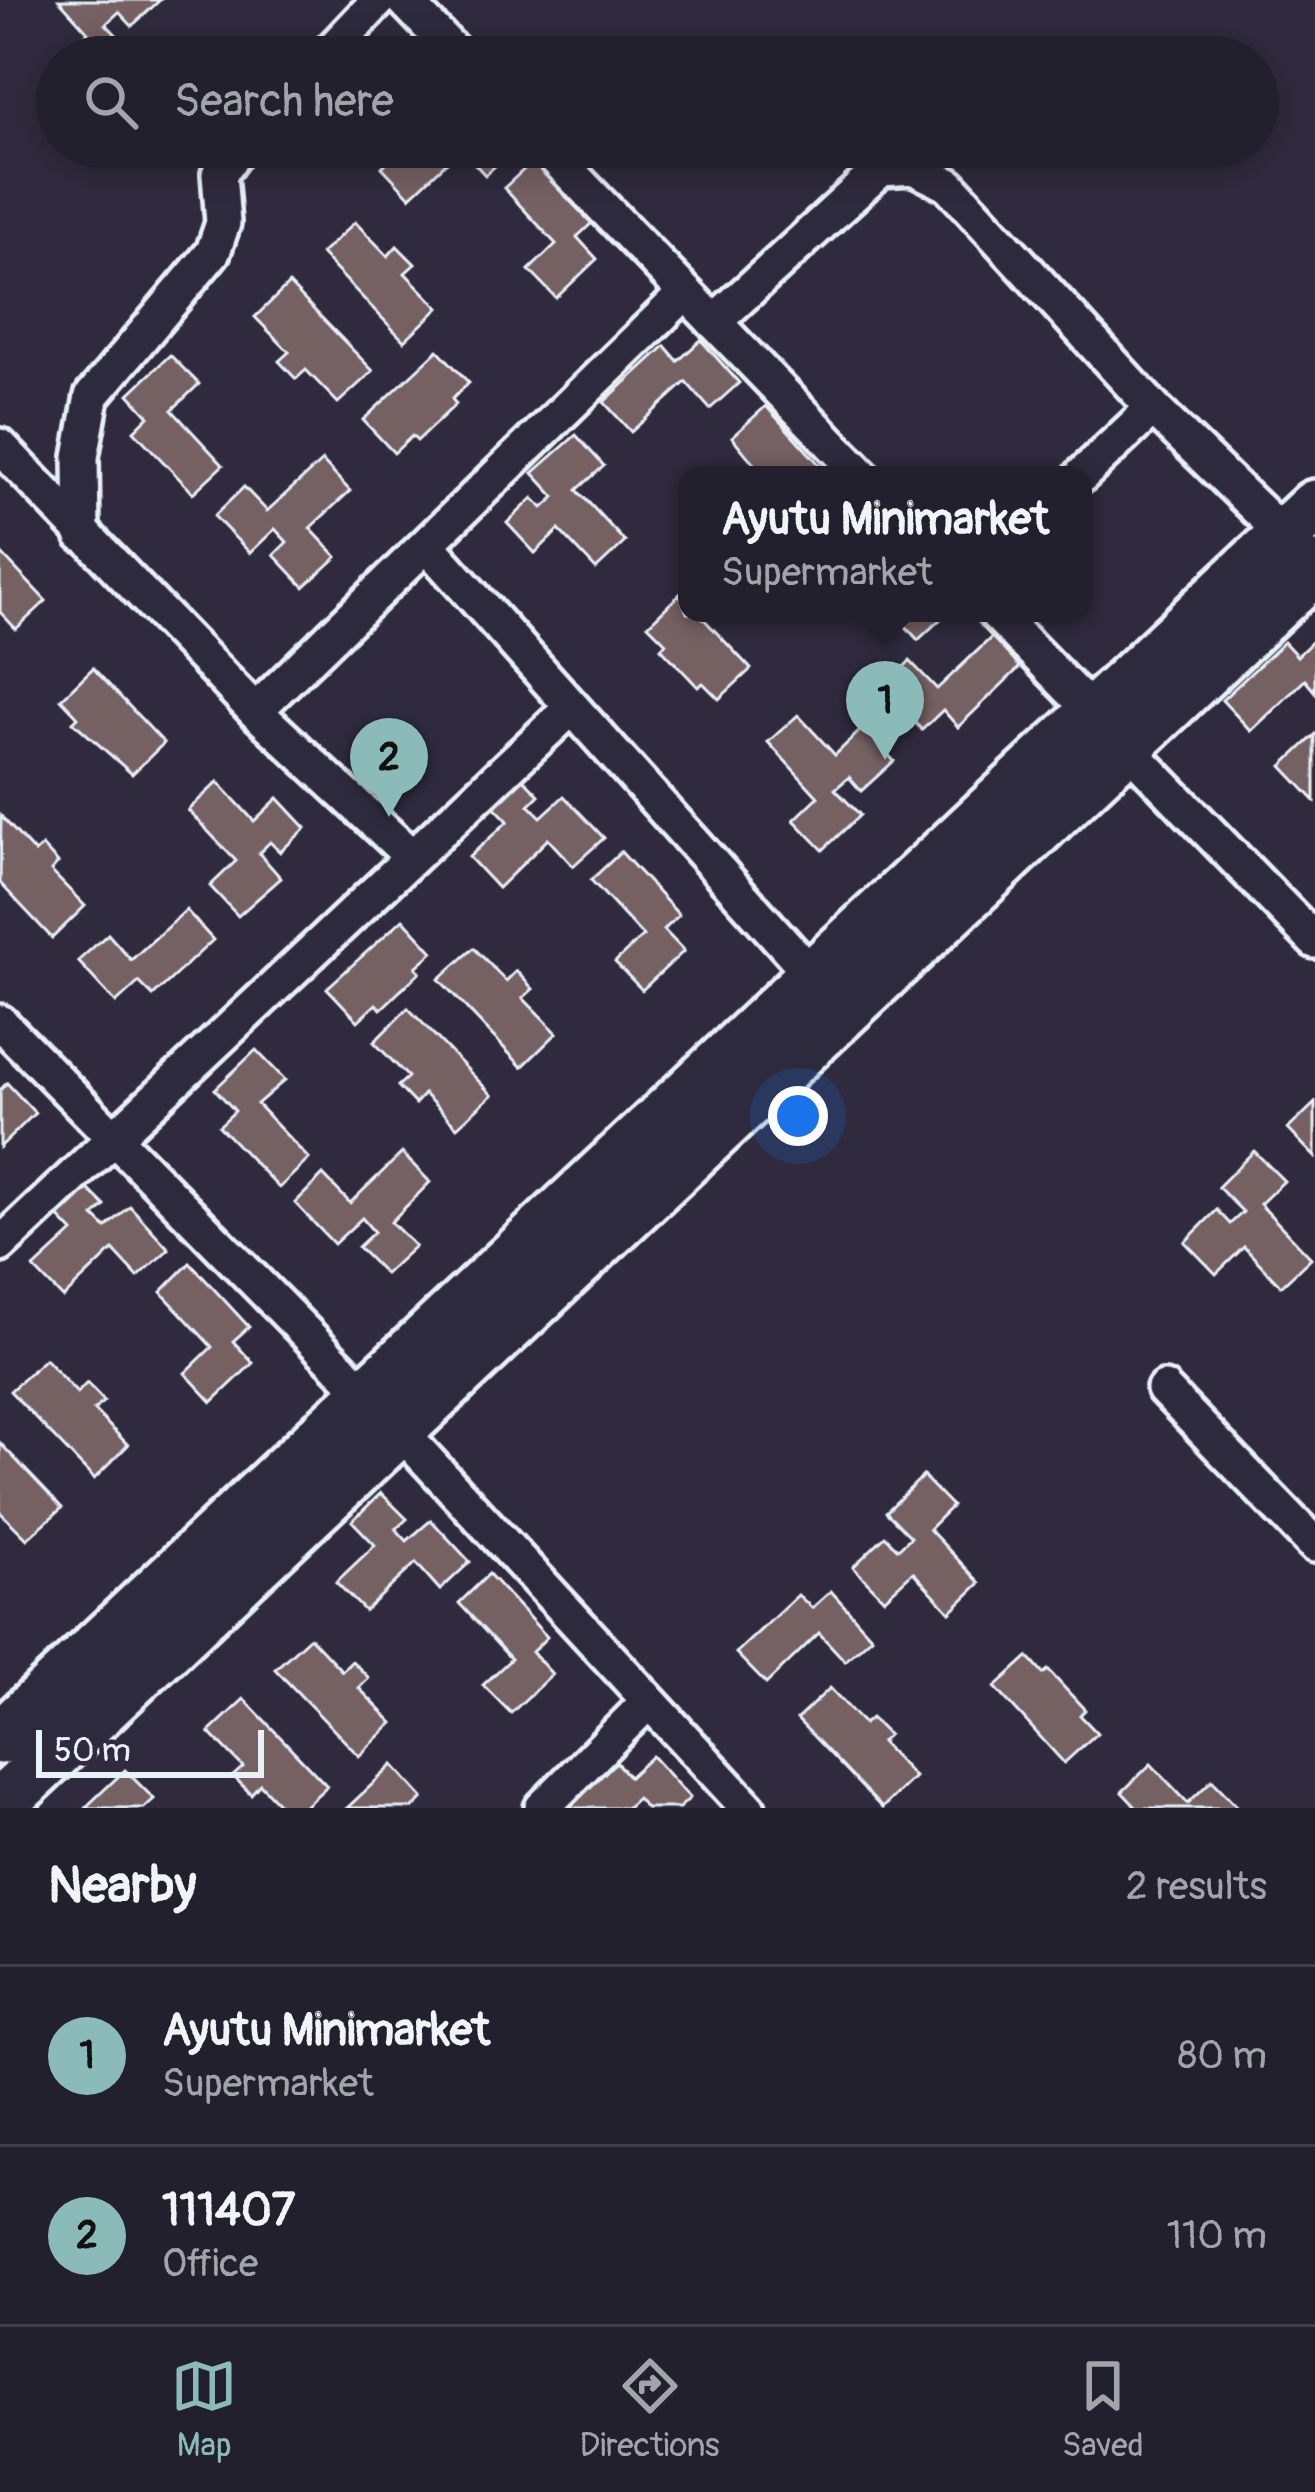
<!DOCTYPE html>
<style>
body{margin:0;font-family:Pangolin,sans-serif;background:#2b2836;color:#f1f3f6}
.scale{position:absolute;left:36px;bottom:30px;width:228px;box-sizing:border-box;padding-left:12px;border:6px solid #e8f1f8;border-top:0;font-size:33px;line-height:42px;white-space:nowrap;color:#e8f1f8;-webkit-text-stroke:9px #2f2a3d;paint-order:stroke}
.you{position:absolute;left:798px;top:1116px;width:42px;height:42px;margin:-30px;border:9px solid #fff;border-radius:50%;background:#1a73e8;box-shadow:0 0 0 18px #1a73e833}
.badge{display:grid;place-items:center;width:78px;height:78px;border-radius:50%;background:#8bbbb9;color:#111;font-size:39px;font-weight:700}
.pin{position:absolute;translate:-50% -99px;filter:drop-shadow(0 3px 6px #0008)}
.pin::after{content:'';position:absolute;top:63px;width:42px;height:36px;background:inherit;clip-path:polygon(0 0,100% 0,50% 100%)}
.popup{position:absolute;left:678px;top:466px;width:414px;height:156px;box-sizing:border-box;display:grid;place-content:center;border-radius:24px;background:#23202e;filter:drop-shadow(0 3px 9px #0005);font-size:39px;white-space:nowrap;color:#a3a3aa}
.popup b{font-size:45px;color:#f1f3f6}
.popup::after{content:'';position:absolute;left:50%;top:100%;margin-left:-24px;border:24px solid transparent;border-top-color:#23202e}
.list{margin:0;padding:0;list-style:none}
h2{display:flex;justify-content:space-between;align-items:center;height:156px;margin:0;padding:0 48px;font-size:51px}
h2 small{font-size:39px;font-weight:400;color:#a3a3aa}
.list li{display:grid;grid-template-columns:78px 1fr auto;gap:36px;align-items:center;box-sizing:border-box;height:180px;padding:0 48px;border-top:3px solid #403e4a}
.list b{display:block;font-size:45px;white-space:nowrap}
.list p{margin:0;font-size:39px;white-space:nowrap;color:#a3a3aa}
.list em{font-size:39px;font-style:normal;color:#a3a3aa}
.icon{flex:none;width:66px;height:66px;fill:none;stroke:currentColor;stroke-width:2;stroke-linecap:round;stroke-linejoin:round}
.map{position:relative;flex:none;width:1315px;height:1808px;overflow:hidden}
.search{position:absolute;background:#23202e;box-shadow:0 6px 30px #0003;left:36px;right:36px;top:36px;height:132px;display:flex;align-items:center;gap:30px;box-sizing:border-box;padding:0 42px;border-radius:66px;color:#a3a3aa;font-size:45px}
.sheet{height:516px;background:#23202e}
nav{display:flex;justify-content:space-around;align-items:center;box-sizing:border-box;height:168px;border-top:3px solid #403e4a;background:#23202e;font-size:33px;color:#a3a3aa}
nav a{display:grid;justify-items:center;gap:6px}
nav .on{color:#8bbbb9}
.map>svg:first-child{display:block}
.building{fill:#756062;stroke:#e8f1f8;stroke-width:3}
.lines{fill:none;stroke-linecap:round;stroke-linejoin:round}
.street-casing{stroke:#e8f1f8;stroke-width:42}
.primary-casing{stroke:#e8f1f8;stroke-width:60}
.street{stroke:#2f2a3d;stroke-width:33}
.primary{stroke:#2f2a3d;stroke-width:51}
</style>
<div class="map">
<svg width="1315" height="1808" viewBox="0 0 1315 1808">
<rect width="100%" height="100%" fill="#2f2a3d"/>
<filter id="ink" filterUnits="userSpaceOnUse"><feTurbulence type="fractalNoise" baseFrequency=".00833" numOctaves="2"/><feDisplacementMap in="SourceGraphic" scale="24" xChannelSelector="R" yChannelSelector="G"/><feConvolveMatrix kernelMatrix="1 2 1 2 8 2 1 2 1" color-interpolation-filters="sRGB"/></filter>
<g filter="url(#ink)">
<g class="building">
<polygon points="59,0 160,0 132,26 119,12 106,24 131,50 124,57 67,57 88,32"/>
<polygon points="402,147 516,147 485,175 461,149 410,197 382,167"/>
<polygon points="534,160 593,222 577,237 597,259 556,298 529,270 556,244 504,188"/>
<polygon points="355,222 388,256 397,246 415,264 405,273 439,308 404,341 321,254"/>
<polygon points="289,284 373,371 338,403 306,370 296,379 279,361 289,352 255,317"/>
<polygon points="701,340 739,383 710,409 686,382 631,432 604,402 665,346 678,361"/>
<polygon points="438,350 469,383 452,399 456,404 417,441 412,436 394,453 363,420"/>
<polygon points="170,355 199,384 172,410 223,465 193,493 134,431 149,416 129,394"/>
<polygon points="766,406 829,475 763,475 732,437"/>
<polygon points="576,435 604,466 577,490 625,542 596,569 559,530 535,553 507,523 533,498 543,508 555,497 533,473"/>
<polygon points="322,461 350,491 310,528 337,557 304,587 274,555 287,542 275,529 250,553 214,516 244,487 267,511"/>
<polygon points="0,552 46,601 16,629 0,612"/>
<polygon points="680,594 687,613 698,613 751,669 719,699 703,683 698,687 661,648 666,643 648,625"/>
<polygon points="894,613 947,613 918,640"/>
<polygon points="992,637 1020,667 958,727 943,710 922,730 882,688 910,661 937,689"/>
<polygon points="1315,639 1315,692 1305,680 1251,731 1222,700 1284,642 1297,656"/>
<polygon points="93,668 164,743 132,774 73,722 78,717 61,699"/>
<polygon points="798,715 835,755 863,728 894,761 861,791 849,777 835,789 860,815 823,850 794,820 818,797 768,742"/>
<polygon points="1315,735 1315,801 1282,766"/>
<polygon points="514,769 539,795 529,805 541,817 564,796 604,838 573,866 548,839 498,888 469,857 508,821 485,797"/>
<polygon points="218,782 254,821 278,798 306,828 280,852 270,842 259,853 281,878 238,916 210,886 236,861 188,810"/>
<polygon points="1,816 35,853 42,846 58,863 51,871 85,906 52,938 0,883"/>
<polygon points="621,852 679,915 664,930 684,951 642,990 615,962 643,936 591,880"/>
<polygon points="186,910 213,940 153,996 139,982 116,1003 78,961 108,934 131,960"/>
<polygon points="403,919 433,952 416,967 420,972 381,1009 376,1004 358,1021 327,988"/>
<polygon points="474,948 506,981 516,971 533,989 523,998 557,1033 522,1067 439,979"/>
<polygon points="408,1008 492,1095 457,1127 424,1094 415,1104 398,1086 408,1077 374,1042"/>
<polygon points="256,1050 285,1080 257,1104 309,1159 279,1188 219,1126 235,1111 215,1089"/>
<polygon points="7,1083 35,1113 0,1147 0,1090"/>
<polygon points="1315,1103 1315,1157 1288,1129"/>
<polygon points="1254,1151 1284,1181 1260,1204 1311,1258 1281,1286 1244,1247 1216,1274 1185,1242 1217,1210 1230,1224 1243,1212 1218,1187"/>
<polygon points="402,1153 430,1182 391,1222 415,1246 385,1274 358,1247 374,1232 362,1218 334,1244 295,1203 323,1175 350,1203"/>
<polygon points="79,1180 105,1206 94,1216 106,1228 130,1206 169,1249 138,1277 113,1250 63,1298 34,1268 73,1232 50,1208"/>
<polygon points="190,1263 249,1327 233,1341 253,1363 212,1402 185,1373 212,1347 161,1292"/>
<polygon points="45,1359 77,1393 87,1383 104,1401 94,1410 128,1445 94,1479 10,1391"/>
<polygon points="0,1443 62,1508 27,1539 0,1512"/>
<polygon points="923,1476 952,1506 929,1529 980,1583 950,1612 913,1572 884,1599 853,1567 885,1536 898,1549 911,1537 886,1512"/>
<polygon points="381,1493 407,1519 396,1529 407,1541 431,1520 470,1562 440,1590 416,1563 365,1611 336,1582 375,1545 352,1521"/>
<polygon points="489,1574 547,1637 532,1652 552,1674 511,1713 483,1685 511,1659 459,1603"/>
<polygon points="831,1591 872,1637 845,1661 819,1633 766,1684 736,1653 798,1595 812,1608"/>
<polygon points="310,1637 342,1671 352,1661 369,1678 359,1688 393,1723 359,1756 275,1669"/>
<polygon points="1028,1657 1043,1674 1048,1670 1085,1710 1080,1715 1097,1733 1064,1763 995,1687"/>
<polygon points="830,1688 864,1724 871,1718 888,1735 881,1742 914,1777 882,1808 797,1719"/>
<polygon points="244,1699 327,1786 303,1808 283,1808 260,1784 251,1794 233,1776 243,1767 209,1732"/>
<polygon points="652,1756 690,1798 679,1808 646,1808 637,1798 626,1808 566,1808 616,1762 629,1777"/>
<polygon points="1151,1764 1188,1803 1212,1780 1239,1808 1137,1808 1122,1792"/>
<polygon points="393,1765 423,1798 413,1808 347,1808"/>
<polygon points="125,1770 154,1799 144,1808 85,1808"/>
</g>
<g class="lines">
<defs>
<g id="street">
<polyline points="404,0 459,57"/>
<polyline points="325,57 379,0"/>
<polyline points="545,147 862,475"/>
<polyline points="714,322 881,169 913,167 949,185 1153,408 1284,535"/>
<polyline points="0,446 255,711 411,856"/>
<polyline points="1082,475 1153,408"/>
<polyline points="82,535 81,457 92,396 213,252 223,223 219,174 239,147"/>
<polyline points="427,545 813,976"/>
<polyline points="996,613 1315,941"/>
<polyline points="255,711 685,293"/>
<polyline points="0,1022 365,1393 748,1808"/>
<polyline points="0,1245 570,709"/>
<polyline points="1164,1389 1315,1545"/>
<polyline points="542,1808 648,1702"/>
</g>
<g id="primary">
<polyline points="0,1738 1315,506"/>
<polyline points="0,1805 1315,568"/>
</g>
</defs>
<use href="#street" class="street-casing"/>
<use href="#primary" class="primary-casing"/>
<use href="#street" class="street"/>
<use href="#primary" class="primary"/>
</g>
</g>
</svg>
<div class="scale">50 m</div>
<div class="you"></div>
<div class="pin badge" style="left:885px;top:760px">1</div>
<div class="popup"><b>Ayutu Minimarket</b>Supermarket</div>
<div class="pin badge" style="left:389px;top:817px">2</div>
<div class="search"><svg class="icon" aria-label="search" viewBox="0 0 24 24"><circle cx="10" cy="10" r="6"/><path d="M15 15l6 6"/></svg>Search here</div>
</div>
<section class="sheet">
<h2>Nearby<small>2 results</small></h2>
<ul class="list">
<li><span class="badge">1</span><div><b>Ayutu Minimarket</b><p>Supermarket</p></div><em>80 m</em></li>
<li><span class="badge">2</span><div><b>111407</b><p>Office</p></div><em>110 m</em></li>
</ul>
</section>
<nav>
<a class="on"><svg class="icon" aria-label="map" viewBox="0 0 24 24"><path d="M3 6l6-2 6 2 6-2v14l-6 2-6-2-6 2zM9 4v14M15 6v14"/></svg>Map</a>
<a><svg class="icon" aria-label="directions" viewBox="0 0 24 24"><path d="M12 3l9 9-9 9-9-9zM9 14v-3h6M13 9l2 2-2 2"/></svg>Directions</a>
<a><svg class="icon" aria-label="saved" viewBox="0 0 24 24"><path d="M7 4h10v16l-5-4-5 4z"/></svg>Saved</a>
</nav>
